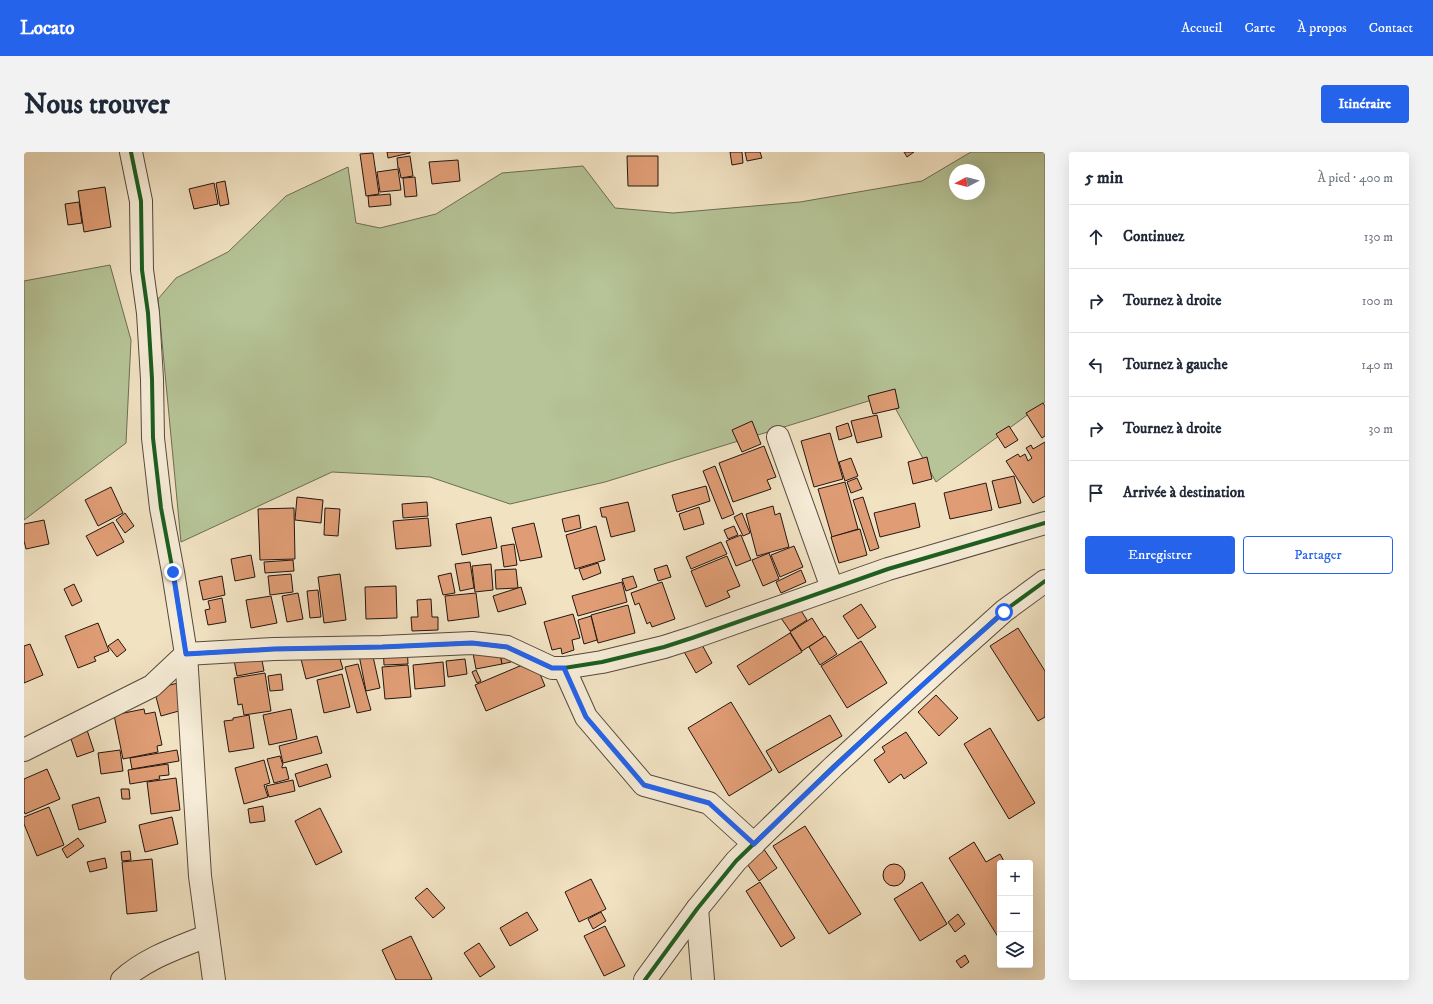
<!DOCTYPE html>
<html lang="fr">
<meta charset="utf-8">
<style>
body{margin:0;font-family:"IM FELL DW Pica",serif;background:#f2f2f3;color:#1f2937}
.controls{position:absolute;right:12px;bottom:12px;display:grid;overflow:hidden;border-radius:4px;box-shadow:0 4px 16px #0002}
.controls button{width:36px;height:36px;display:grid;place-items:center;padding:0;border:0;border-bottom:1px solid #e0e1e3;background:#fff;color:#1f2937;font:20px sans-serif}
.compass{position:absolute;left:925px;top:12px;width:36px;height:36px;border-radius:50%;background:#fff;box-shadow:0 4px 16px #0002;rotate:263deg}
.stop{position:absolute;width:12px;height:12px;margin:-9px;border:3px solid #2563eb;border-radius:50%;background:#fff}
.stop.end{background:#2563eb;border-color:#fff;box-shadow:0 1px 4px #0008}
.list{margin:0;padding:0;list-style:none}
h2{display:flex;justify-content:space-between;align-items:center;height:52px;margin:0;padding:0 16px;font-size:17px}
h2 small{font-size:13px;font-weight:400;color:#747a83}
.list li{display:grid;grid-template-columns:26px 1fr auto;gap:12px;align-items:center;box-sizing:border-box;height:64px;padding:0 16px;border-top:1px solid #e0e1e3}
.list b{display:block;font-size:15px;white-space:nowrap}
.list em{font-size:13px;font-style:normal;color:#747a83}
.actions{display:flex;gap:8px;padding:12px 16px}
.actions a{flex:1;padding:9px 0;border:1px solid #2563eb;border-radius:4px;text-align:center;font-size:14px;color:#2563eb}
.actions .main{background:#2563eb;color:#fff}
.icon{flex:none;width:22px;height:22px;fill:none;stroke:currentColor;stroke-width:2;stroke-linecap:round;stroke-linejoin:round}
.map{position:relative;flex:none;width:1021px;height:828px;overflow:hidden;border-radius:4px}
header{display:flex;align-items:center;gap:24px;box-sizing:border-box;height:56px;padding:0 20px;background:#2563eb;color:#fff}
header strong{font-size:19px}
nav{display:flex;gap:22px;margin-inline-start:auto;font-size:14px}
.intro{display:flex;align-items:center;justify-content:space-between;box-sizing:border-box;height:96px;padding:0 24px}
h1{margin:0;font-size:28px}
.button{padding:10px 18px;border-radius:4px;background:#2563eb;color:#fff;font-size:14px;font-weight:700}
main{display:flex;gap:24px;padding:0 24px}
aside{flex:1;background:#fff;border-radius:4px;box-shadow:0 4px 16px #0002}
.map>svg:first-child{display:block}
.green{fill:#b6c497;stroke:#6c6d54;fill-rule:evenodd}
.building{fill:#e09d75;stroke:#231611}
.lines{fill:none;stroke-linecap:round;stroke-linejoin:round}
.minor-casing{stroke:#56493d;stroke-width:24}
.minor{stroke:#f6ecd7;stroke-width:22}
.cycleway-casing{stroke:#f6ecd7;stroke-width:6}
.cycleway{stroke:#1b5e20;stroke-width:4}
.route{stroke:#2563eb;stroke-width:5}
</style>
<header>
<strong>Locato</strong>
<nav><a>Accueil</a><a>Carte</a><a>À propos</a><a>Contact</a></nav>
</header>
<div class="intro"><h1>Nous trouver</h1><a class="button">Itinéraire</a></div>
<main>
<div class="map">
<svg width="1021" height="828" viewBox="0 0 1021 828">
<rect width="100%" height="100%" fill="#f1e2c2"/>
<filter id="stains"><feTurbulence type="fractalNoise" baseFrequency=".005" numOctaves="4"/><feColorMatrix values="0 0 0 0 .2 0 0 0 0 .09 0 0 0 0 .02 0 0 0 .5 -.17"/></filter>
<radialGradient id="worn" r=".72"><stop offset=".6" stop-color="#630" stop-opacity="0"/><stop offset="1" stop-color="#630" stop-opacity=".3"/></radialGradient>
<g class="green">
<path d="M947,0H1021V250L912,330L864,243L581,330L486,352L406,325L308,320L157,390L134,147L152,126L204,100L262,44L324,15L332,71L356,76L412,62L478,21L559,14L591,56L649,61L776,50L898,29ZM931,18H955V42H931Z"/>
<polygon points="86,113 107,188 102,291 0,368 0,129"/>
</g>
<g class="building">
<polygon points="363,0 386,0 386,1 364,6"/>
<polygon points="706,0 718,0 719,11 708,13"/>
<polygon points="721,0 736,0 738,6 723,9"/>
<polygon points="880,0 890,0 883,5"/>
<polygon points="349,1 355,42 342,44 336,2"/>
<polygon points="386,4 389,24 377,26 375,16 374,16 373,6"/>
<polygon points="603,4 634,4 634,34 604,34"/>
<polygon points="434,8 436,29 408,32 405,10"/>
<polygon points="374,17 377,38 356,40 353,20"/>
<polygon points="391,25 393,44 381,45 379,26"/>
<polygon points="201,29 205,52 196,54 192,31"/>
<polygon points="190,31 194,52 170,57 165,37"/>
<polygon points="81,35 87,75 60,80 54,39"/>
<polygon points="366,42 367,53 345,55 344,44"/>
<polygon points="55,50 58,71 44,73 41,52"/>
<polygon points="871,237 875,256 849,262 844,244"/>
<polygon points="1019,251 1021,254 1021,284 1018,286 1002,261"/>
<polygon points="853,263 858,285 833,291 827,269"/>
<polygon points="728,269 737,292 718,300 708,278"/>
<polygon points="824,271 828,284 815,288 812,275"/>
<polygon points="985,274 994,288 981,296 972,282"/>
<polygon points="806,281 819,327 790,335 777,289"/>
<polygon points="1021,290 1021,344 1009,351 982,309 994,302 996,305 1001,302 1004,309 1008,306 1002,296 1007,293 1009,297"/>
<polygon points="740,294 752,325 743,328 747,337 709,350 695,311"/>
<polygon points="903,305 908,327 889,332 884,310"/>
<polygon points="827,306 834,324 821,329 815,310"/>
<polygon points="691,314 710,362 698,367 679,319"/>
<polygon points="990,324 997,351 975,356 968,329"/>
<polygon points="833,326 838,337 827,341 823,330"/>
<polygon points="821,330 834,377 808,385 794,337"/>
<polygon points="962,331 968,358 926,367 920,341"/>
<polygon points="682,334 686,349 653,360 648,343"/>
<polygon points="87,335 99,361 74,374 61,348"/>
<polygon points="273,345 299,348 297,371 271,368"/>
<polygon points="839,345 855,396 846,399 829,348"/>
<polygon points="403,350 404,364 379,366 378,352"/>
<polygon points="604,350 611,379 587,385 582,365 578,365 576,356"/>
<polygon points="891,351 896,375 856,385 850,361"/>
<polygon points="749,354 751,363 756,361 765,395 733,404 722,362"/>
<polygon points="675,355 680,372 660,378 655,362"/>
<polygon points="270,356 271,407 236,408 234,357"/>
<polygon points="301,356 316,357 314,384 300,383"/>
<polygon points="101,361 110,374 101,381 92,368"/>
<polygon points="718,361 726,381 719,384 710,365"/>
<polygon points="555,363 557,376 541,380 538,367"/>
<polygon points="467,365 473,396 438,403 432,372"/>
<polygon points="404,366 407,394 372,397 369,369"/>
<polygon points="20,368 25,392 2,397 0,389 0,372"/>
<polygon points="89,370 100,390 73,404 62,384"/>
<polygon points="510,371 518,405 496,409 488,376"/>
<polygon points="572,374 581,408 551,417 542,383"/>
<polygon points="710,374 714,383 704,387 700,378"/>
<polygon points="836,377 843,403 815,411 807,385"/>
<polygon points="717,383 727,408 712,414 702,389"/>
<polygon points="697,390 703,402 667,417 662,405"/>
<polygon points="490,392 493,413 480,415 477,394"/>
<polygon points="770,394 779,415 756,425 747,403"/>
<polygon points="745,401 755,427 739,434 728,408"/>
<polygon points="227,403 231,425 211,429 207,407"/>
<polygon points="703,404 716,434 703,439 706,445 682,455 667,419"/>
<polygon points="269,408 270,419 241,421 240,410"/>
<polygon points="446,410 450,436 436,439 431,412"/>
<polygon points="574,411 577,421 559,428 555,417"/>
<polygon points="467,412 469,438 451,440 448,414"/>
<polygon points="643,413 647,425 634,429 630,417"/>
<polygon points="492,417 494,436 472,437 471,418"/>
<polygon points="777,418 782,430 757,441 752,430"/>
<polygon points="427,421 431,441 419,443 414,424"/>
<polygon points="267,422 269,440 246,443 244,424"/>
<polygon points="316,422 322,468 300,471 294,425"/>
<polygon points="198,424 201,443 179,448 175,429"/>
<polygon points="609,424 613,435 602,439 598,427"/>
<polygon points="598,430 603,450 554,464 548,444"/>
<polygon points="638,430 651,467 628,475 626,470 623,472 615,451 611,453 607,441"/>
<polygon points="50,432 58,449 48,454 40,437"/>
<polygon points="372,434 373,466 342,467 341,435"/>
<polygon points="497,435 502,452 474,460 469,444"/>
<polygon points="294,438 297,465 286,466 283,439"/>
<polygon points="274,441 279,467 263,470 258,444"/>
<polygon points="452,441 455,465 424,469 421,444"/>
<polygon points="247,444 253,471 227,476 222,448"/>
<polygon points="198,446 202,470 184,473 181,458 186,457 184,449"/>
<polygon points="407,447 408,465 414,465 414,478 388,479 387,465 394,465 393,448"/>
<polygon points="837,452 852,475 834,487 819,464"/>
<polygon points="604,453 611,481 574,491 567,463"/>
<polygon points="774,454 783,468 766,479 757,466"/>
<polygon points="549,462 556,486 548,488 550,498 538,502 537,496 528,498 520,470"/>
<polygon points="567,464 573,488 560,492 554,468"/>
<polygon points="788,466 800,485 778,499 766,480"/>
<polygon points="74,471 85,499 70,505 72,509 54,516 41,484"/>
<polygon points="994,476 1021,519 1021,565 1014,569 966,494"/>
<polygon points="671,480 688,511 672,521 654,489"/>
<polygon points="766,481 778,500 725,533 713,514"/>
<polygon points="801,484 813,502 796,513 785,495"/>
<polygon points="94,487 102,498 93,505 84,494"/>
<polygon points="837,489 863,531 823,556 797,514"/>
<polygon points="474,491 478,512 452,517 448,496"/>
<polygon points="6,492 19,523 0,531 0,494"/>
<polygon points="383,492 384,512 360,513 359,493"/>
<polygon points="313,497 319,517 282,527 277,507"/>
<polygon points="485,498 487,510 478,512 476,500"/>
<polygon points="348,500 356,536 342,539 335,503"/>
<polygon points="237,503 240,519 213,524 210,508"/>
<polygon points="441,507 443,522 424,525 422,509"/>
<polygon points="510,508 521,534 462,559 451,533"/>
<polygon points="419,510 421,534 391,537 389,513"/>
<polygon points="334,512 347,558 333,561 321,515"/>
<polygon points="384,513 387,545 361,547 358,515"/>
<polygon points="452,518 457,529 453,531 448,520"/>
<polygon points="241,521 247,559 220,563 218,552 214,553 210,526"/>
<polygon points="257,522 259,538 246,539 244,524"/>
<polygon points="318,522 326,555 300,561 293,528"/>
<polygon points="154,531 162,557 137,564 130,537"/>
<polygon points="912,543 934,566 915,584 894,560"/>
<polygon points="707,550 748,618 705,644 664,576"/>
<polygon points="120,557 121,562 131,560 138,593 133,594 134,600 99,607 90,563"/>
<polygon points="267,557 273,587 245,593 239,563"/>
<polygon points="225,563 230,596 205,600 200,569 209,568 209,566"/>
<polygon points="806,563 818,584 755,621 742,599"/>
<polygon points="62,575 70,599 53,605 45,581"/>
<polygon points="966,576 1011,651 985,667 940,592"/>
<polygon points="882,580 903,611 880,627 877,622 865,631 850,608 861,600 858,595"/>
<polygon points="293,584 298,601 259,611 255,594"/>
<polygon points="96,598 99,619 77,622 74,601"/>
<polygon points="153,598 155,609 108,617 106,606"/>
<polygon points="256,604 259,613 258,614 258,616 262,615 265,627 250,631 243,607"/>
<polygon points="240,608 246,631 240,633 244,645 220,652 211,616"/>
<polygon points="144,612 145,623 135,624 136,627 106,632 104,618"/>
<polygon points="303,612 307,625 275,635 271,622"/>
<polygon points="23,617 36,647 1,662 0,659 0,627"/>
<polygon points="152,626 156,658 127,662 123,630"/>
<polygon points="269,628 271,639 245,645 242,634"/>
<polygon points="97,637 105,637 106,647 98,647"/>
<polygon points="75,645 82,670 55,678 48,653"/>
<polygon points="239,654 241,669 226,671 224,657"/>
<polygon points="25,655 40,693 13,704 0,672 0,665"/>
<polygon points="296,656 318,700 292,713 271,669"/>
<polygon points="148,665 154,692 121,700 115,673"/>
<polygon points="781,674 837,762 805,782 749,694"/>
<polygon points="54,686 60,694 43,706 38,697"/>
<polygon points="950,690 962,710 976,702 981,711 976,711 976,788 925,706"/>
<polygon points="739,696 753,716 735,729 721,709"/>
<polygon points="106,699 107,708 98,709 97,700"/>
<polygon points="81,706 83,716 66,720 63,710"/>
<polygon points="128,707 133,759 103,762 98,710"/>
<circle cx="870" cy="723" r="11"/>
<polygon points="567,727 582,757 555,770 541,740"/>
<polygon points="736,730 771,786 757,795 722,739"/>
<polygon points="898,730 923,772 896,789 870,747"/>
<polygon points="403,736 421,756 409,766 391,746"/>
<polygon points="503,760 514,778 486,794 476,776"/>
<polygon points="577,760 582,769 569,777 564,767"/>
<polygon points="934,762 941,772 931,780 924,770"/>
<polygon points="581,774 601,814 580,824 560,784"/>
<polygon points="387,784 408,827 406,828 372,828 358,798"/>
<polygon points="455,791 471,815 456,825 440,801"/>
<polygon points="941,803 945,810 937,816 932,809"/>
</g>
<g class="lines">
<defs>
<g id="minor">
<polyline points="107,0 117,49 118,118 124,161 128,227 129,286 137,356 149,420 162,502 250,497 358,495 448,491 483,495 528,516 540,516 578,510 640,495 668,486 864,417 1021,371"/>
<polyline points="754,285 808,436"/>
<polyline points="162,502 176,724 190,828"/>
<polyline points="540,516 562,565 620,633 685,651 730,692"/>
<polyline points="0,598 128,534 162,502"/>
<polyline points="673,757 679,828"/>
<path d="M98,828C122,806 153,796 183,784"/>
<polyline points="621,828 673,757 712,709 810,614 921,512 980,459 1021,429"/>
</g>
</defs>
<use href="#minor" class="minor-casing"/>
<use href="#minor" class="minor"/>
<defs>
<g id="cycleway">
<polyline points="107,0 117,49 118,118 124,161 128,227 129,286 137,356 149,420 162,502 250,497 358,495 448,491 483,495 528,516 540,516 578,510 640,495 668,486 864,417 1021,371"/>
<polyline points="621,828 673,757 712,709 810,614 921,512 980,459 1021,429"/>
</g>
</defs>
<use href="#cycleway" class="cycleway-casing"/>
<use href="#cycleway" class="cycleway"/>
</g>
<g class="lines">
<path class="route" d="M149,420L162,502L250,497L358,495L448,491L483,495L528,516H540L562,565L620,633L685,651L730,692C812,612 895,535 980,460"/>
</g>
<rect width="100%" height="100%" filter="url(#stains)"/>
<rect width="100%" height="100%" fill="url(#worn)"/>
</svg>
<div class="controls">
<button>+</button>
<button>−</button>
<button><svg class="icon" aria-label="layers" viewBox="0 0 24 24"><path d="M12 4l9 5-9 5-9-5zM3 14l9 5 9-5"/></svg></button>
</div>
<svg class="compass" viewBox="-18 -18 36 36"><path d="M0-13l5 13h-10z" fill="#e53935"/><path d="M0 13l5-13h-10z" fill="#747a83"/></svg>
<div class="stop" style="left:980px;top:460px"></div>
<div class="stop end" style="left:149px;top:420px"></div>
</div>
<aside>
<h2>5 min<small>À pied · 400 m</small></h2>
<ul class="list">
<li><svg class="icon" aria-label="ahead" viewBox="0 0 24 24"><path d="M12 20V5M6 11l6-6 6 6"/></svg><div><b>Continuez</b></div><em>130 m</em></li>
<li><svg class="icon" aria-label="right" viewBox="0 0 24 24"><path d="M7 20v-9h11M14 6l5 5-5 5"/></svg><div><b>Tournez à droite</b></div><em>100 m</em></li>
<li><svg class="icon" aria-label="left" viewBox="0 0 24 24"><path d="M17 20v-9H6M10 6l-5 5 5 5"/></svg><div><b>Tournez à gauche</b></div><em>140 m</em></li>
<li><svg class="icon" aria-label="right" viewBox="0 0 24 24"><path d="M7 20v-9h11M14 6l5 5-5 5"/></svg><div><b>Tournez à droite</b></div><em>30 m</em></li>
<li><svg class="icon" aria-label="arrive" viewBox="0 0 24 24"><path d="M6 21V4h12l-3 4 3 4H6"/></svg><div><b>Arrivée à destination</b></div></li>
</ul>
<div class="actions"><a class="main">Enregistrer</a><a>Partager</a></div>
</aside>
</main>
